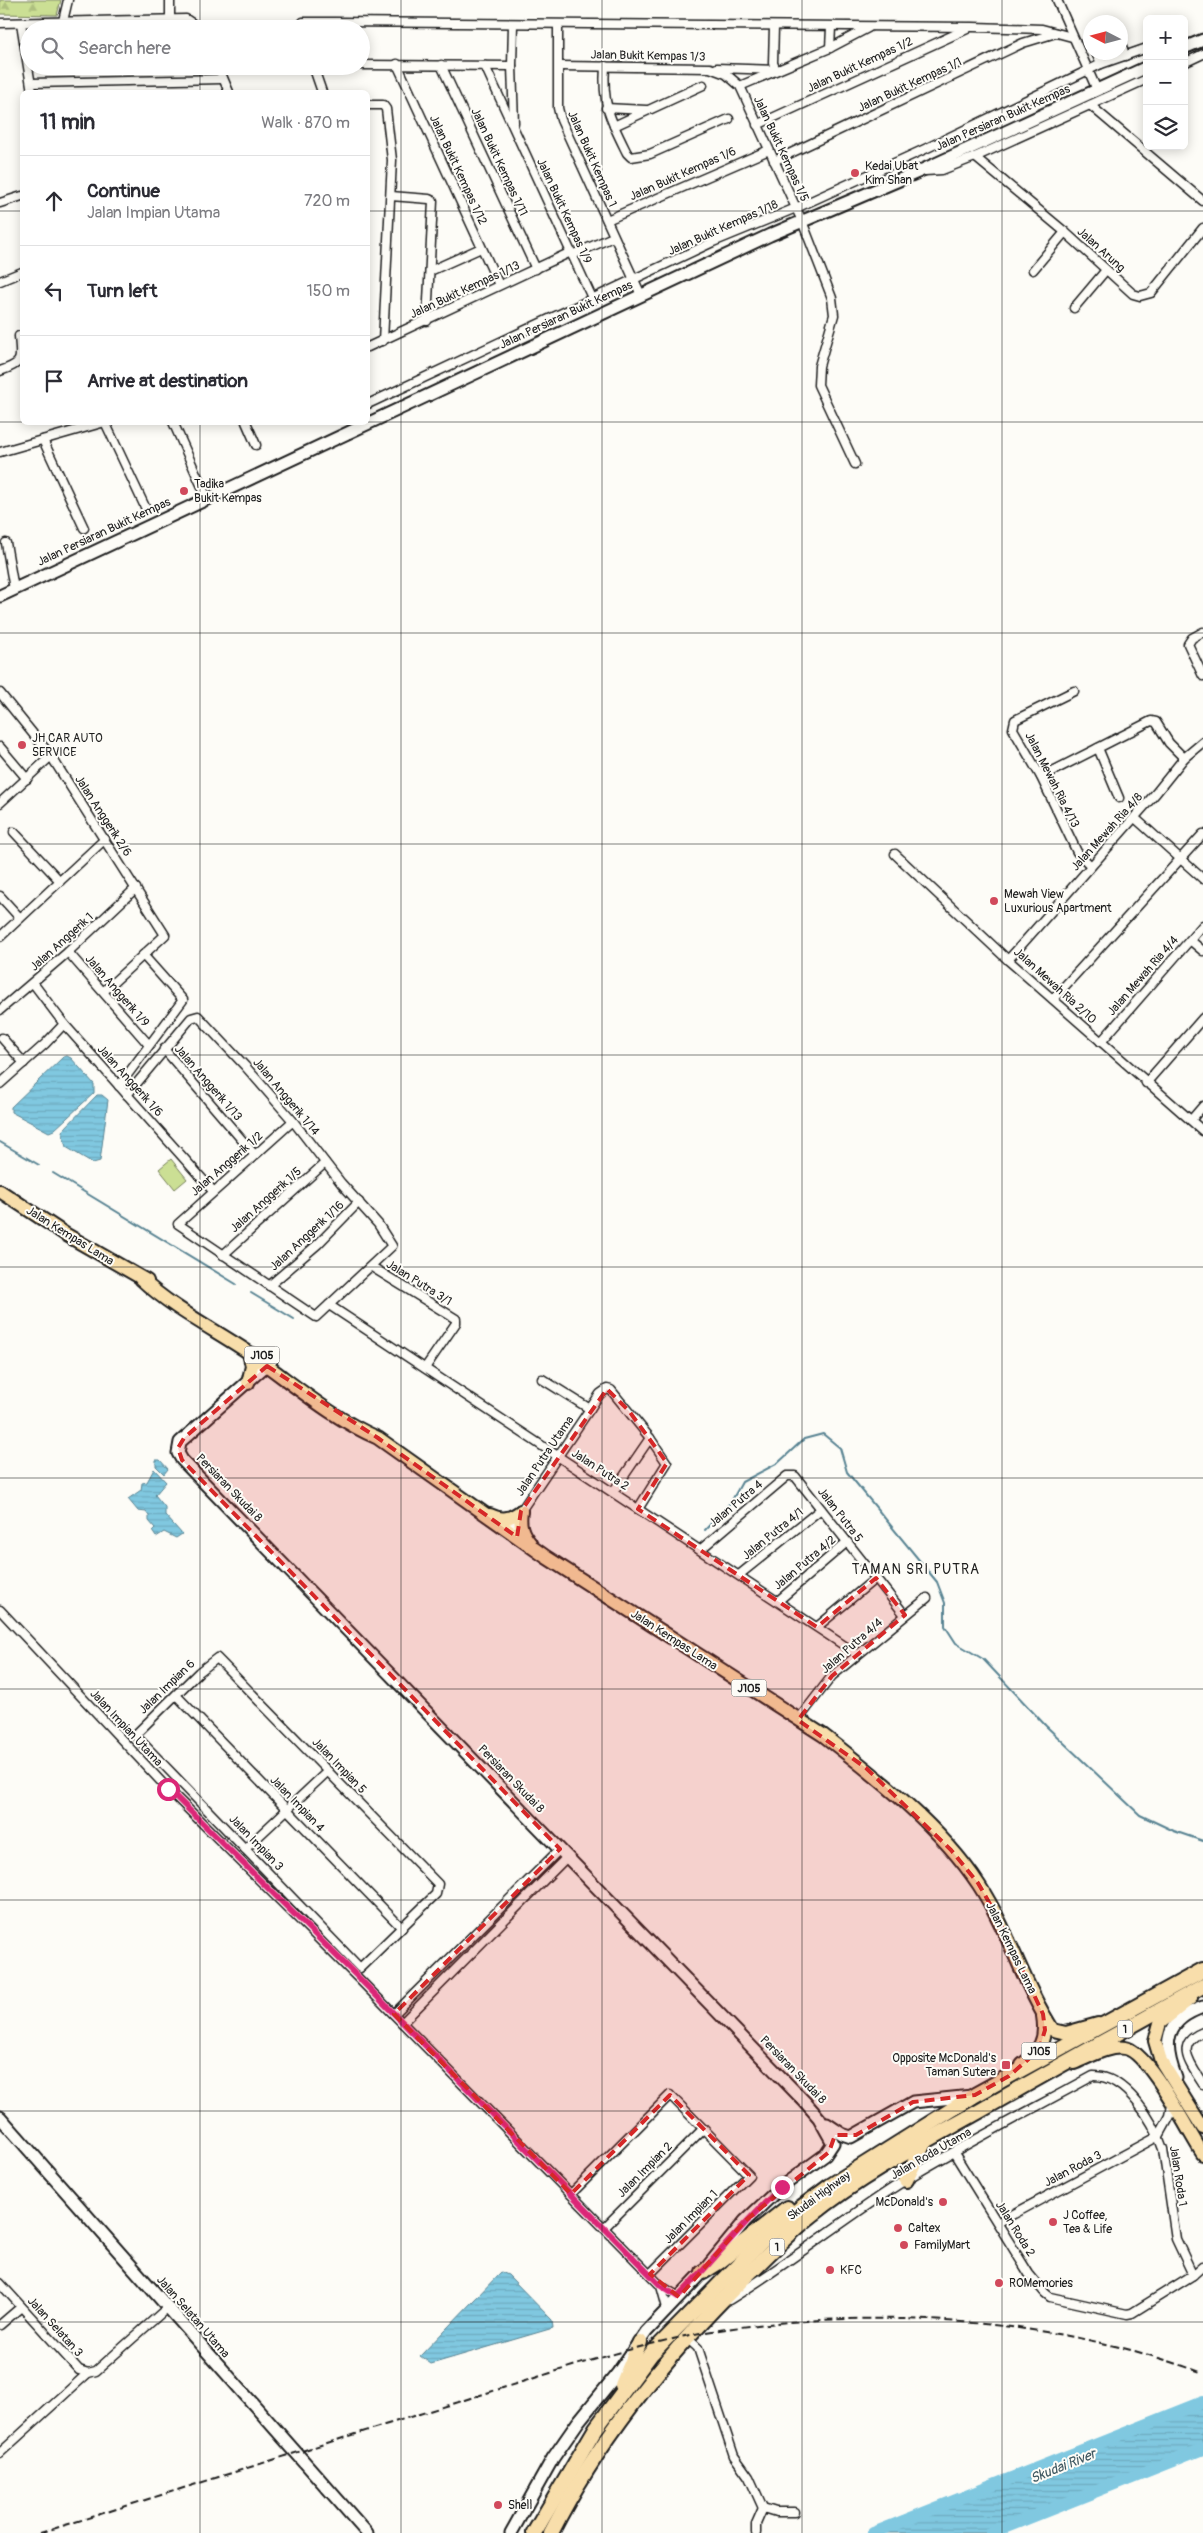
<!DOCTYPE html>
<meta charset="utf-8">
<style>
body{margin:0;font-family:Pangolin,sans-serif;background:#f7f7f7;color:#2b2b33}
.controls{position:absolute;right:15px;top:15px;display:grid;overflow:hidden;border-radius:8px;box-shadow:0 2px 12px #0003}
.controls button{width:45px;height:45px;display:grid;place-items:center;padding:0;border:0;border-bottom:1px solid #e1e1e2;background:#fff;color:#2b2b33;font:25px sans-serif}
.compass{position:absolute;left:1083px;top:15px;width:45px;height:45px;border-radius:50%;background:#fff;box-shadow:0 2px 12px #0003;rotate:276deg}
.stop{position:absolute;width:15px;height:15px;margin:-11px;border:4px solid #db2777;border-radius:50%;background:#fff}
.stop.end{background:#db2777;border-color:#fff;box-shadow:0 1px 5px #0008}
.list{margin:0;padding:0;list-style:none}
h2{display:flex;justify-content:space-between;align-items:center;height:65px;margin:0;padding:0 20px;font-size:21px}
h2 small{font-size:16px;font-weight:400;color:#7c7c81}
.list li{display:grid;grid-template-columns:32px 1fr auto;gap:15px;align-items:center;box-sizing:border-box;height:90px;padding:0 20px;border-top:1px solid #e1e1e2}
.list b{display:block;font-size:19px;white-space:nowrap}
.list p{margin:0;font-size:16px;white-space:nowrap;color:#7c7c81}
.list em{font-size:16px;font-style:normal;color:#7c7c81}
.icon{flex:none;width:28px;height:28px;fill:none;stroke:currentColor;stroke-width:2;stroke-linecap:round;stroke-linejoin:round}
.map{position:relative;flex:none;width:1203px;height:2533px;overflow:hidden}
.search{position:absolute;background:#fff;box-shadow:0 2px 12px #0003;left:20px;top:20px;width:350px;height:55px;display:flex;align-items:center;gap:12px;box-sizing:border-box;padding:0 18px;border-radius:28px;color:#7c7c81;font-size:19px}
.panel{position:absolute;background:#fff;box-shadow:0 2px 12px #0003;left:20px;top:90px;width:350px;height:335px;border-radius:8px}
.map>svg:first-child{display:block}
.grass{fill:#cbdf94;stroke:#747e58}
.forest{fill:url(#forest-firs);stroke:#747e58}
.water{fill:url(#water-rules);stroke:#588392}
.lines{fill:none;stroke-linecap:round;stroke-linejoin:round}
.stream{stroke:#588392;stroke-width:2}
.river{stroke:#80c8e0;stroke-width:12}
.street-casing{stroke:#1c1c1c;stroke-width:11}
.secondary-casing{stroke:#1c1c1c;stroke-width:15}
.primary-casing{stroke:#1c1c1c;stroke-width:16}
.highway-casing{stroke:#1c1c1c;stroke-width:18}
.street{stroke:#fdfcf7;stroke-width:8}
.secondary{stroke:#fdfcf7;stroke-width:11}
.primary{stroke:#f8deab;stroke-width:12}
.highway{stroke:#f8deab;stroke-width:14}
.rail{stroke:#1c1c1c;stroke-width:2;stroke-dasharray:8 4;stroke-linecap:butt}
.route{stroke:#db2777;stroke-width:6}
.marked{fill:#d62828;fill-opacity:0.2;stroke:#d62828;stroke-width:4;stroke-dasharray:10 6;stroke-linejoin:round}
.grid{fill:none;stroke:#1c1c1c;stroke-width:1;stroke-opacity:0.55}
.poi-dot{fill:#d1495b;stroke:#fdfcf7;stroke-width:2}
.labels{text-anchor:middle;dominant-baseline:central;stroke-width:4;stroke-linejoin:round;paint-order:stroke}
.shield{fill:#fdfcf7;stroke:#605f5e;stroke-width:1}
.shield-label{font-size:11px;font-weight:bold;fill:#1c1c1c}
.street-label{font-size:12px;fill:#1c1c1c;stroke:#fdfcf7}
.poi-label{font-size:12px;fill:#1c1c1c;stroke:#fdfcf7;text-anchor:start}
.neighbourhood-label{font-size:14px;letter-spacing:1px;fill:#1c1c1c;stroke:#fdfcf7}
.water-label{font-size:14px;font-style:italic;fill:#3f5861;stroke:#fdfcf7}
</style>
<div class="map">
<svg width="1203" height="2533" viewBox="0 0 1203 2533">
<defs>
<pattern id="forest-firs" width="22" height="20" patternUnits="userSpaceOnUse" patternTransform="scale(1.25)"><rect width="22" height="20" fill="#cbdf94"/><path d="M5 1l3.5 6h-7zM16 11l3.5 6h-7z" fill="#aebf7f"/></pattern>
<pattern id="water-rules" width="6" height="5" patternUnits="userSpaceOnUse" patternTransform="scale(1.25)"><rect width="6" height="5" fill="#80c8e0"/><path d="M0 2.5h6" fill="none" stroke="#6eabc0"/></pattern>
</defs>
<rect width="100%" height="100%" fill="#fdfcf7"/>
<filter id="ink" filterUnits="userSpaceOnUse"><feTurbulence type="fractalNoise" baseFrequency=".02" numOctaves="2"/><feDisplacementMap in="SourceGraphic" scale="10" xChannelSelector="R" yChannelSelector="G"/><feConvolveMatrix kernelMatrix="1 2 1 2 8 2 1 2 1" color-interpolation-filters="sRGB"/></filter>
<g filter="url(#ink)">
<polygon class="grass" points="171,1159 187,1179 175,1189 159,1169"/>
<polygon class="forest" points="0,0 61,0 57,15 0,14"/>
<g class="water">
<polygon points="67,1056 71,1058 94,1084 94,1093 54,1130 49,1132 11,1112 11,1107 63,1057"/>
<polygon points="97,1095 102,1095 108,1100 100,1161 93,1163 66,1147 62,1131"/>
<polygon points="156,1460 160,1460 168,1469 164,1474 156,1466"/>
<polygon points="154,1469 166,1482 155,1495 165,1507 165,1515 182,1534 176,1538 164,1532 156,1537 152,1531 155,1528 149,1521 149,1516 146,1512 138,1511 128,1499 141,1490 142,1483 147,1482"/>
<polygon points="501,2272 508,2275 552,2320 553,2328 431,2364 420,2356"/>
<polygon points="1203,2402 1203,2449 991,2533 873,2533"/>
</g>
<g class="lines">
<g class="stream">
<polyline points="0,1142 39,1165"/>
<polyline points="53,1173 236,1284"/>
<polyline points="251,1293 294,1319"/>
<polyline points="705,1530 731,1502 742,1482 778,1463 804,1439 823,1434 840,1448 847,1472 937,1582 945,1603 945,1626 956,1643 983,1659 1046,1726 1140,1815 1174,1831 1203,1841"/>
</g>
<g class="river">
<polyline points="873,2533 1203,2402"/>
<polyline points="991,2533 1203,2449"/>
</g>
<defs>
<g id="street">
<polyline points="1057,0 1097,90"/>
<polyline points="170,19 170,0"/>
<polyline points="63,21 68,0"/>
<polyline points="0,23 186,19 201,29"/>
<polyline points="21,23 32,92"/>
<polyline points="513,24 512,66 514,123"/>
<polyline points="558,25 558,108 561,120 641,295"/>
<polyline points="304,29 303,22 335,22 973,27 1042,29 1072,37"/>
<polyline points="1120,39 1125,56"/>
<polyline points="830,48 831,27"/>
<polyline points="1184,63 1203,54"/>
<polyline points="397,64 499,285"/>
<polyline points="1101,64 1147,48"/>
<polyline points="361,65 512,66"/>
<polyline points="441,65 536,269"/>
<polyline points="218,66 229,92"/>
<polyline points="313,66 322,92"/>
<polyline points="485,66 593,300"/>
<polyline points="559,66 710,68 726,74 740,86 802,221 832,298 834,315 819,366 818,385 855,464"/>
<path d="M605,66C602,105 610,119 627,153L631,157L650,154L729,119"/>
<polyline points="717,68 776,70 773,63 774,27"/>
<polyline points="31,83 223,79"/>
<polyline points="740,86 830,48 868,28"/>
<polyline points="368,105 383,105 386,109 392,160 383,341"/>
<polyline points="1090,105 1203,201"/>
<polyline points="606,108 646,110"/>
<polyline points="757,125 967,29"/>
<polyline points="614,126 703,85"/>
<polyline points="975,157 1065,232 1133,294 1140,296 1151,293 1203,228"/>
<polyline points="774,161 1023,43 1056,33"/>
<polyline points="925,171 942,170 975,157 1147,79"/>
<polyline points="391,196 429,199 433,201 427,321"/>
<polyline points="0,203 22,196"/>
<polyline points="607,220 769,150"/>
<polyline points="572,255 613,237"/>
<polyline points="1033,270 1065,232"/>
<polyline points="430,271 481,248"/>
<polyline points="0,281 22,272"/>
<polyline points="1074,308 1106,270"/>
<polyline points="368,347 571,252"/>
<path d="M0,371C24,363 21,360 19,336"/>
<polyline points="368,404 713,242 796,208 925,149 1101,64 1096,53"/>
<polyline points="105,422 146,509"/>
<polyline points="173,422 207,498"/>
<polyline points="246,422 256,445"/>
<polyline points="43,440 84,528"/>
<polyline points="0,452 105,422"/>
<polyline points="6,543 14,589"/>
<polyline points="1203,632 1192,638 1188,644 1203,676"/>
<polyline points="1074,691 1015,720 1013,729 1041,777 1077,852 1091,866"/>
<polyline points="0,693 51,756 165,935 104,991"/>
<polyline points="0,747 27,779"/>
<polyline points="1098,748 1119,798"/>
<polyline points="1041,777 1151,721 1156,722 1169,743 1184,758"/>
<polyline points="0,803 51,756"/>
<polyline points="1135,818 1203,879"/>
<polyline points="14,832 60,881"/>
<polyline points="895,854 1008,960 1203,1131"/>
<polyline points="0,896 20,918"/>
<polyline points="0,937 105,839"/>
<polyline points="1190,940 1203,951"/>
<polyline points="68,952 149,1045"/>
<polyline points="1008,960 1156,793 1184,758 1203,742"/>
<polyline points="33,983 64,1024 213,1191"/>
<polyline points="1053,999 1203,834"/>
<polyline points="0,1010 68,952 136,888"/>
<polyline points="2,1038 24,1063"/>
<polyline points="1101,1042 1203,925"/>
<polyline points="164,1049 254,1154"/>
<polyline points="1146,1083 1203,1018"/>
<polyline points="0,1084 45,1044 64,1024"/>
<polyline points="119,1086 183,1000 143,955"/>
<polyline points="127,1095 191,1018 198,1016 245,1066 293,1121 341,1183 378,1224 392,1246 316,1317 178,1224 293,1121"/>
<polyline points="1191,1120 1203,1106"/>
<polyline points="223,1255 325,1163"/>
<polyline points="372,1267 456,1319 456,1323 425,1368"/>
<polyline points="269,1286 318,1244 359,1202"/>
<polyline points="329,1305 857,1654"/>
<polyline points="542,1379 590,1409"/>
<polyline points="613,1492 650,1438"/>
<polyline points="508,1530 600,1394 607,1389 611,1390 650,1438 667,1463 638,1509"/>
<polyline points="700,1550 787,1476 795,1476 905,1615"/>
<polyline points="739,1575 821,1509"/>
<polyline points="778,1601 847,1542"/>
<polyline points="0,1610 168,1789 361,1981 661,2286 679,2297"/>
<polyline points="817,1627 876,1578"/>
<polygon points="217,1658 438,1884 436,1894 360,1968 135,1735 199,1672"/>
<polyline points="176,1695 402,1928"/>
<polyline points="798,1720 832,1676 927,1598"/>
<polyline points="245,1849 328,1771"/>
<polyline points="394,2014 560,1849"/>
<polyline points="402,2023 567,1857"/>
<path d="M1203,2032C1173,2044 1191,2065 1203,2084"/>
<polyline points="954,2153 1029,2274 1045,2293 1050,2297 1127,2314 1132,2313 1193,2275 1203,2266"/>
<polyline points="571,2194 670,2095 749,2175 650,2274"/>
<polyline points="999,2222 1159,2136 1170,2116 1172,2105"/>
<polyline points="604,2228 703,2129"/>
<polyline points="0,2283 79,2370 88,2373 96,2371 167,2308"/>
<polyline points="661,2286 667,2308"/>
<path d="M729,2300C790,2263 846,2217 907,2179C968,2142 1031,2110 1093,2076C1126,2075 1154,2122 1163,2149L1176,2239L1193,2275"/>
<polyline points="0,2325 21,2307"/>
<polyline points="686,2337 698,2348 734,2456 749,2477 763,2508 776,2512 795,2512"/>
<polyline points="0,2453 88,2373"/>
<polyline points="756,2533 756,2524 763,2508"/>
</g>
<g id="secondary">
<polyline points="1184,48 1203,40"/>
<polyline points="0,596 770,235 918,172 1147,67"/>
<polyline points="271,1361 180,1442 178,1453 182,1460 805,2102 819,2118 833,2143 825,2155 781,2187 745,2221 703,2272 646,2332 617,2374 578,2422 553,2458 511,2533"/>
<path d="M1176,2078C1162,2043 1165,2020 1203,2007"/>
<polyline points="0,2117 367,2533"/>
<polyline points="827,2124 842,2134 851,2137 913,2102 972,2096"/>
</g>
<g id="primary">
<polyline points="0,1191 65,1234 147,1281"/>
<path d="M141,1279C172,1308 212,1328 248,1352C290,1381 331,1418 378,1438L546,1557L823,1735C876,1776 942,1828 979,1885C1009,1931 1023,1984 1053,2030L1066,2033L1098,2024"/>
<polyline points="248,1383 252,1366 249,1353"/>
<path d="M521,1511C519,1524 521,1532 530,1543"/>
<path d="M490,1515C503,1521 510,1519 521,1511"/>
<polyline points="1191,1998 1160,2023 1155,2041 1161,2061 1203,2128"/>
<path d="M1074,2063C1089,2057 1109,2045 1125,2048C1148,2051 1189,2133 1203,2154"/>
<path d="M1022,2065C1040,2050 1047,2040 1043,2016"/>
</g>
<g id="highway">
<polyline points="906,2180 924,2143"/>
<polyline points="703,2272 719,2262 787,2208"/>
<polyline points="622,2385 640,2342"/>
<polyline points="534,2533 596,2428 651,2354 763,2240 799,2209 830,2186 975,2095 1203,1970"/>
<path d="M551,2533C600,2436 668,2353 745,2277C767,2256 788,2234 812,2215C860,2176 917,2146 971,2116C1048,2072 1126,2029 1203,1986"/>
</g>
</defs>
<use href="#street" class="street-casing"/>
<use href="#secondary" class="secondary-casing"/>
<use href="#primary" class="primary-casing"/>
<use href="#highway" class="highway-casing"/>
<use href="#street" class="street"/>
<use href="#secondary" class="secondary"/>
<use href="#primary" class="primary"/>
<use href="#highway" class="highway"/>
<path class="rail" d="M40,2533L576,2365C617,2353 658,2341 700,2333C859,2306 1052,2316 1203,2373"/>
</g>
</g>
<g class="lines" filter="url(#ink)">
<path class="route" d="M168,1789L361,1980L661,2286L678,2297C715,2260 742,2222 782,2187"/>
</g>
<path class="marked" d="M267,1366L378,1438L517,1537L521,1511L607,1389L629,1411L667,1463L638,1509L817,1627L876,1578L905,1615L832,1676L798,1720L866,1768L951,1850L978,1883L998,1918L1043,2014L1045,2030L1039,2050L1009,2076L975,2095L913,2102L856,2135H835L829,2152L745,2221L679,2297L650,2274L749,2175L670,2095L571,2194L394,2014L560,1849L182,1460L178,1448L184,1438Z"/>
<path class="grid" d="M200,0V29M401,0V2533M602,0V2533M802,0V2533M1002,0V2533M200,66V92M0,211H22M368,211H1203M0,422H22M200,422V2533M368,422H1203M0,633H1203M0,844H1203M0,1055H1203M0,1267H1203M0,1478H1203M0,1689H1203M0,1900H1203M0,2111H1203M0,2322H1203"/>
<g class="poi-dot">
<circle cx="855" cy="173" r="5"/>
<circle cx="184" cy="491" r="5"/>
<circle cx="22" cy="745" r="5"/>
<circle cx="994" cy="901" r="5"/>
<rect x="1001" y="2060" width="10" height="10" rx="2.5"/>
<circle cx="943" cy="2202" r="5"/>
<circle cx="1053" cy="2222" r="5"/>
<circle cx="898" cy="2228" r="5"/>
<circle cx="904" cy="2245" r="5"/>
<circle cx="830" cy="2270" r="5"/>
<circle cx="999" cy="2283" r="5"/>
<circle cx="498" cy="2505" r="5"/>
</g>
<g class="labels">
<g class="shield">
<rect x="244.5" y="1346.5" width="35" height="17" rx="4"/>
<rect x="731.5" y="1679.5" width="35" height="17" rx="4"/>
<rect x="1117.5" y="2020.5" width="15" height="17" rx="4"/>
<rect x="1021.5" y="2042.5" width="35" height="17" rx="4"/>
<rect x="769.5" y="2238.5" width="15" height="17" rx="4"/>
</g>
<g class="shield-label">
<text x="262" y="1355">J105</text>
<text x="749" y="1688">J105</text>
<text x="1125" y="2029">1</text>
<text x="1039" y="2051">J105</text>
<text x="777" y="2247">1</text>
</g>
<g class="street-label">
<text transform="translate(648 56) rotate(1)">Jalan Bukit Kempas 1/3</text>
<text transform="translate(860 65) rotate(-25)">Jalan Bukit Kempas 1/2</text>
<text transform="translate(910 85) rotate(-25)">Jalan Bukit Kempas 1/1</text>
<text transform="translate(1003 118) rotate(-24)">Jalan Persiaran Bukit Kempas</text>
<text transform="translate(781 149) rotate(65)">Jalan Bukit Kempas 1/5</text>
<text transform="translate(592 159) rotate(66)">Jalan Bukit Kempas 1</text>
<text transform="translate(499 162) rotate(65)">Jalan Bukit Kempas 1/11</text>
<text transform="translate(458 170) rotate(65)">Jalan Bukit Kempas 1/12</text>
<text transform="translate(683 174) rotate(-24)">Jalan Bukit Kempas 1/6</text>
<text transform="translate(564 211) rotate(65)">Jalan Bukit Kempas 1/9</text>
<text transform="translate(723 228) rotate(-24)">Jalan Bukit Kempas 1/18</text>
<text transform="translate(1101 250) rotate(42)">Jalan Arung</text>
<text transform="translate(465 290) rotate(-25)">Jalan Bukit Kempas 1/13</text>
<text transform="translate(566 315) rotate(-25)">Jalan Persiaran Bukit Kempas</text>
<text transform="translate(104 532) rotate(-25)">Jalan Persiaran Bukit Kempas</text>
<text transform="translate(1052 780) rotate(63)">Jalan Mewah Ria 4/13</text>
<text transform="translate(103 816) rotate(57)">Jalan Anggerik 2/6</text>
<text transform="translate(1107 832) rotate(-48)">Jalan Mewah Ria 4/8</text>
<text transform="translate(62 942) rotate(-42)">Jalan Anggerik 1</text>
<text transform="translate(1143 976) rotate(-49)">Jalan Mewah Ria 4/4</text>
<text transform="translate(1055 986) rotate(42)">Jalan Mewah Ria 2/10</text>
<text transform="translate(117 991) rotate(49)">Jalan Anggerik 1/9</text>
<text transform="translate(130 1081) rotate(48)">Jalan Anggerik 1/6</text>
<text transform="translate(208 1083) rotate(49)">Jalan Anggerik 1/13</text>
<text transform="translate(286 1097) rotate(50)">Jalan Anggerik 1/14</text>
<text transform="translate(227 1164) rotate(-41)">Jalan Anggerik 1/2</text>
<text transform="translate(266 1200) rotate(-42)">Jalan Anggerik 1/5</text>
<text transform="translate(70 1236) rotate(32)">Jalan Kempas Lama</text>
<text transform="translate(307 1236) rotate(-43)">Jalan Anggerik 1/16</text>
<text transform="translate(419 1283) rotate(32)">Jalan Putra 3/1</text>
<text transform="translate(545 1456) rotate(-56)">Jalan Putra Utama</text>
<text transform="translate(600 1470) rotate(33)">Jalan Putra 2</text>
<text transform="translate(229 1488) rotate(46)">Persiaran Skudai 8</text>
<text transform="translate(736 1504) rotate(-40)">Jalan Putra 4</text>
<text transform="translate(840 1515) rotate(52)">Jalan Putra 5</text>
<text transform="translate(773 1534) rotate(-39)">Jalan Putra 4/1</text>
<text transform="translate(805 1563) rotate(-40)">Jalan Putra 4/2</text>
<text transform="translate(674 1640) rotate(33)">Jalan Kempas Lama</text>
<text transform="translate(852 1646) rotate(-41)">Jalan Putra 4/4</text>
<text transform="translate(167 1687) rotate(-44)">Jalan Impian 6</text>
<text transform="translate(126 1728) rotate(47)">Jalan Impian Utama</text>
<text transform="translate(339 1766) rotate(46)">Jalan Impian 5</text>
<text transform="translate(511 1779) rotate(46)">Persiaran Skudai 8</text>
<text transform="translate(297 1804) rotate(46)">Jalan Impian 4</text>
<text transform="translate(256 1843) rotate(46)">Jalan Impian 3</text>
<text transform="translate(1011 1948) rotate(64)">Jalan Kempas Lama</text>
<text transform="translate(793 2070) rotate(46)">Persiaran Skudai 8</text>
<text transform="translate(931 2154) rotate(-30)">Jalan Roda Utama</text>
<text transform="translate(1073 2169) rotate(-28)">Jalan Roda 3</text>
<text transform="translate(645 2170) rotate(-45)">Jalan Impian 2</text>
<text transform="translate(1178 2176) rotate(81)">Jalan Roda 1</text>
<text transform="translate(819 2196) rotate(-36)">Skudai Highway</text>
<text transform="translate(691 2217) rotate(-45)">Jalan Impian 1</text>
<text transform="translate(1015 2229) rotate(58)">Jalan Roda 2</text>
<text transform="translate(193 2317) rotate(49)">Jalan Selatan Utama</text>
<text transform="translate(55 2327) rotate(48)">Jalan Selatan 3</text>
</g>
<g class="poi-label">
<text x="865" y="166">Kedai Ubat<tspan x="865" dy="14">Kim Shan</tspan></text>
<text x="194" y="484">Tadika<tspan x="194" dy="14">Bukit Kempas</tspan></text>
<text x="32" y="738">JH CAR AUTO<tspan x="32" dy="14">SERVICE</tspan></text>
<text x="1004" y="894">Mewah View<tspan x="1004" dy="14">Luxurious Apartment</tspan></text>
<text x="996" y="2058" text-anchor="end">Opposite McDonald's<tspan x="996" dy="14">Taman Sutera</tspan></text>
<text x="933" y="2202" text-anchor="end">McDonald's</text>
<text x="1063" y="2215">J Coffee,<tspan x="1063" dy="14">Tea &amp; Life</tspan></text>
<text x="908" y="2228">Caltex</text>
<text x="914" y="2245">FamilyMart</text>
<text x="840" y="2270">KFC</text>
<text x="1009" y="2283">ROMemories</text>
<text x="508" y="2505">Shell</text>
</g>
<g class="neighbourhood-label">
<text x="916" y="1569">TAMAN SRI PUTRA</text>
</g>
<g class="water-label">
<text transform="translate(1063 2466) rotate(-22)">Skudai River</text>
</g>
</g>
</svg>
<div class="controls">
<button>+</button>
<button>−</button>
<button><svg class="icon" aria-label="layers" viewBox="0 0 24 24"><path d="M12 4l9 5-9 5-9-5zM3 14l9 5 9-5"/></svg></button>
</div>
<svg class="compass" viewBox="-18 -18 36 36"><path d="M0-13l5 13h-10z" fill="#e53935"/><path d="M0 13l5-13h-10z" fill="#7c7c81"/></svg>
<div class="stop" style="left:168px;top:1789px"></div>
<div class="stop end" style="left:782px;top:2187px"></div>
<div class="search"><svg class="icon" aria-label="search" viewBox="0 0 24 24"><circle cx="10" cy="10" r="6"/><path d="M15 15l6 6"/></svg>Search here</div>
<section class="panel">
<h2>11 min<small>Walk · 870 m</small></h2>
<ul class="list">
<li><svg class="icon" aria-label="ahead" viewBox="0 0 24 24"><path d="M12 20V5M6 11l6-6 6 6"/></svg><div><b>Continue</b><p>Jalan Impian Utama</p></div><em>720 m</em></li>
<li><svg class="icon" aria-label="left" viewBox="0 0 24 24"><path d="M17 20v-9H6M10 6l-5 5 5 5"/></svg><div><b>Turn left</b></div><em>150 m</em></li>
<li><svg class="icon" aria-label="arrive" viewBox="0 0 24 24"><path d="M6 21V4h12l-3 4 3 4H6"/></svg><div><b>Arrive at destination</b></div></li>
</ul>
</section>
</div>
